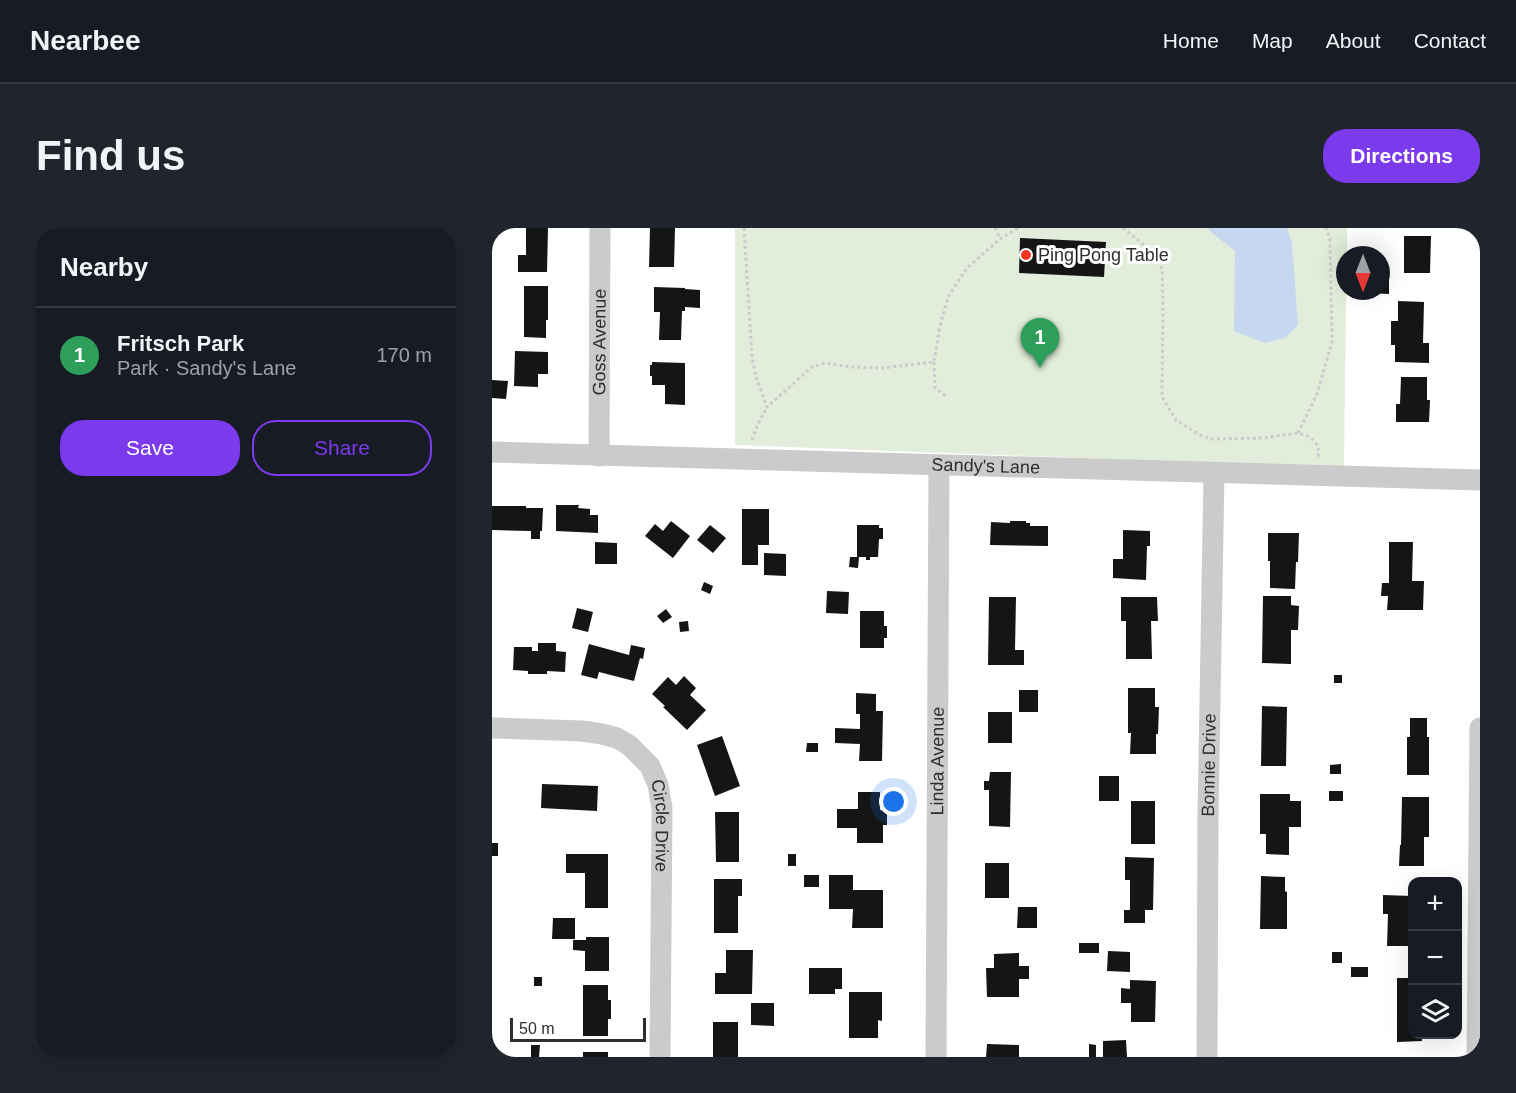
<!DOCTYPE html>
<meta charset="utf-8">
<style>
body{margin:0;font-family:Helvetica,sans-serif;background:#20242c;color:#f1f3f6}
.controls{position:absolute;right:18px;bottom:18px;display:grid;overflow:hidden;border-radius:12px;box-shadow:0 6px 24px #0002}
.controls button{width:54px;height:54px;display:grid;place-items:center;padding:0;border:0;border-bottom:2px solid #363941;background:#171b24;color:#f1f3f6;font:30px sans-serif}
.compass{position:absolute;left:844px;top:18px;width:54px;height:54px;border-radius:50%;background:#171b24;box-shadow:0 6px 24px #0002;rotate:180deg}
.scale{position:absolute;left:18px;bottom:15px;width:136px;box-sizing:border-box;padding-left:6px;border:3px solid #2e2e2e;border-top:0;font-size:16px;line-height:21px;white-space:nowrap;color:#2e2e2e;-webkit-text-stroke:4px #fff;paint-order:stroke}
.you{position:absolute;left:402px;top:574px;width:21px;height:21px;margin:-15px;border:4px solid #fff;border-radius:50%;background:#1a73e8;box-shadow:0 0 0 9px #1a73e833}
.badge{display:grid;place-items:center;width:39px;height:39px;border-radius:50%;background:#7c3aed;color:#fff;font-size:20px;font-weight:700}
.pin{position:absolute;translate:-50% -50px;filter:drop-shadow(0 2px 3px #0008)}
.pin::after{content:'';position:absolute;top:32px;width:21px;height:18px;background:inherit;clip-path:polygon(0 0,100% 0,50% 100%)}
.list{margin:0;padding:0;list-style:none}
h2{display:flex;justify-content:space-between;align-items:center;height:78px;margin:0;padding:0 24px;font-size:26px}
h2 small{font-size:20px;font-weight:400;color:#9ea1a6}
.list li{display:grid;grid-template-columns:39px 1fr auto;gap:18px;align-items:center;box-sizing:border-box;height:96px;padding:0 24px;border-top:2px solid #363941}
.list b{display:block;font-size:22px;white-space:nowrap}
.list p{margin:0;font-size:20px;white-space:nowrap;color:#9ea1a6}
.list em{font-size:20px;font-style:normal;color:#9ea1a6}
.actions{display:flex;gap:12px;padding:18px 24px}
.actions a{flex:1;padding:14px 0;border:2px solid #7c3aed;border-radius:24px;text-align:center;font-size:21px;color:#7c3aed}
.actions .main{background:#7c3aed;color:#fff}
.icon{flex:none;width:33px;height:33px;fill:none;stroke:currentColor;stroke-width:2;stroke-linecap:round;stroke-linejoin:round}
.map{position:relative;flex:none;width:988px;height:829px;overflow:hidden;border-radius:24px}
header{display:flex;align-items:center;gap:36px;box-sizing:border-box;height:84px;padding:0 30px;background:#171b24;border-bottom:2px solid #363941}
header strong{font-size:28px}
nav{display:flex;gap:33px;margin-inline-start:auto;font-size:21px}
.intro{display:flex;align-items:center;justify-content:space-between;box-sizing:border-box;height:144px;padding:0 36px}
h1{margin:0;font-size:42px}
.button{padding:15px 27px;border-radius:24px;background:#7c3aed;color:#fff;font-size:21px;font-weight:700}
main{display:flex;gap:36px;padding:0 36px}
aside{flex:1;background:#171b24;border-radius:24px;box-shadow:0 6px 24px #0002}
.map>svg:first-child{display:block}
.green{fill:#e2eddb}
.water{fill:#c5d8ef}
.building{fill:#151515}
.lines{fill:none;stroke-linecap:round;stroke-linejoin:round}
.path{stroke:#cbcbcb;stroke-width:3;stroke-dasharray:3 3;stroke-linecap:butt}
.minor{stroke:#cbcbcb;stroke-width:21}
.poi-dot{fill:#f7341f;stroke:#fff;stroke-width:2}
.labels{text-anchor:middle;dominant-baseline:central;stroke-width:6;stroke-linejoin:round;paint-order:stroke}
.poi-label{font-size:18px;fill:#2e2e2e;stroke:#fff;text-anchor:start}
.street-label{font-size:18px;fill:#2e2e2e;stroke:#fff}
</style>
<header>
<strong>Nearbee</strong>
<nav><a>Home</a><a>Map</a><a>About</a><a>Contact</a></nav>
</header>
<div class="intro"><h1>Find us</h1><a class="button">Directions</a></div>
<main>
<aside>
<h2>Nearby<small></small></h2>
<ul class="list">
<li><span class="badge" style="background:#2e9e5b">1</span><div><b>Fritsch Park</b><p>Park · Sandy's Lane</p></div><em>170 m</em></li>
</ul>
<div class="actions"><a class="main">Save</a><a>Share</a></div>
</aside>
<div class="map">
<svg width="988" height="829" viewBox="0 0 988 829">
<rect width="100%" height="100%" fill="#fff"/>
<polygon class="green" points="243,0 855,0 855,27 853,27 853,63 854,63 852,240 243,217"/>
<polygon class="water" points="714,0 795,0 800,14 806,97 793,110 773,115 742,103 743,23"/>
<g class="building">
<polygon points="34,0 56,0 55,44 26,44 26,27 34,27"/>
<polygon points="158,0 183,0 182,39 157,39"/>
<polygon points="912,8 939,8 938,45 912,45"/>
<polygon points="528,10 614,14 612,49 527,45"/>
<polygon points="889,42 897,42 897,66 873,65 873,63 889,63"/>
<polygon points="32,58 56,58 56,92 54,92 54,110 32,109"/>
<polygon points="162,59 193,60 193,61 208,62 208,80 193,79 193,83 190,83 189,112 167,112 168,84 162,84"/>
<polygon points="906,73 932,74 931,115 937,115 937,135 903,134 903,117 899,117 899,93 906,93"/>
<polygon points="23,123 56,124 56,146 46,146 46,159 22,158"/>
<polygon points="160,134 193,135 193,177 173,176 173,157 160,157 160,148 158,148 158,137 160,137"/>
<polygon points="909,149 935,149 935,172 938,172 937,194 904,194 904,176 908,176"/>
<polygon points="0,152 16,153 14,171 0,170"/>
<polygon points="64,277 87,277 86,280 98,281 98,287 106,287 106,305 64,303"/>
<polygon points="0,278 34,278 34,280 51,280 50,303 48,303 48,311 39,311 39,303 0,302"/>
<polygon points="250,281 277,281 277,317 266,317 266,337 250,337"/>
<polygon points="179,293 198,308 181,330 153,308 163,296 171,303"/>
<polygon points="518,293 534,293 534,295 538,295 538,298 556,298 556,318 498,317 499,294 518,295"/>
<polygon points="218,297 234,310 221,325 205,312"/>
<polygon points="365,297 387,297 387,300 391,300 391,311 387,311 386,329 378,329 378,332 374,332 374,329 367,329 366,340 357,339 358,329 365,329"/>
<polygon points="631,302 658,303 658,318 655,318 654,352 621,350 621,331 631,331"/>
<polygon points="776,305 807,305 806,334 804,334 803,361 778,360 778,333 776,333"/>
<polygon points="103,314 125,315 125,336 103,336"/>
<polygon points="897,314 921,314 920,353 932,353 931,382 895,382 896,368 889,368 890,355 897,355"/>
<polygon points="272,325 294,326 294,348 272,347"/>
<polygon points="212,354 221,358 218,366 209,362"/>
<polygon points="335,363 357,364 356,386 334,385"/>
<polygon points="771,368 799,368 799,377 807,378 806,402 799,402 799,436 770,435"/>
<polygon points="497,369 524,369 523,422 532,422 532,437 496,437"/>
<polygon points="629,369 665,369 666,393 659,393 660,431 634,431 634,393 629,393"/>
<polygon points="85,380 101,384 96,404 80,400"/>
<polygon points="174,381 180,389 171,395 165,388"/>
<polygon points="368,383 392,383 392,398 395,398 395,410 392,410 392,420 368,420"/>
<polygon points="196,393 197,403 188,404 187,394"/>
<polygon points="46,415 64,415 64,423 74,424 73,444 55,443 55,446 36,446 36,443 21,442 22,419 40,419 40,423 46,423"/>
<polygon points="97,416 137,427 139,417 153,420 151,431 148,430 142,453 107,444 105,451 89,447"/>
<rect x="842" y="447" width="8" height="8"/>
<polygon points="192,448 204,460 198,467 214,482 195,502 171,479 173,478 160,466 176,449 184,457"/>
<polygon points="636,460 663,460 663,479 667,479 666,506 664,506 664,526 638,526 639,505 636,505"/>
<rect x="527" y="462" width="19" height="22"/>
<polygon points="364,465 384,466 384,483 391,483 390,533 367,533 368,516 343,515 343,500 368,501 368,486 364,486"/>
<polygon points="770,478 795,479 794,538 769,538"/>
<rect x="496" y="484" width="24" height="31"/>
<polygon points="918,490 935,490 935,509 937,509 937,547 915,547 915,509 918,509"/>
<polygon points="230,508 248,558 223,568 205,517"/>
<polygon points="315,515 326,515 326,524 314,524"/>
<polygon points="849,536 849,546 838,546 838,537"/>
<polygon points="498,544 519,544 518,599 497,598 497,562 492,562 492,553 497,553"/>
<rect x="607" y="548" width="20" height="25"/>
<polygon points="50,556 106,558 105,583 49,580"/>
<rect x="837" y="563" width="14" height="10"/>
<polygon points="366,564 388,564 388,582 395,583 395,597 391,597 391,615 365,615 365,600 345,600 345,581 366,581"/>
<polygon points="768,566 798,566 798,573 809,573 809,599 797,599 797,627 774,626 774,606 768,606"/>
<polygon points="910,569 937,569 937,609 932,609 932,638 907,638 908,617 909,617"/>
<rect x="639" y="573" width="24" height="43"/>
<polygon points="223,584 247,584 247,634 224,634"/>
<rect x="0" y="615" width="6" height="13"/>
<polygon points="74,626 116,626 116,680 93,680 93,645 74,645"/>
<rect x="296" y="626" width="8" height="12"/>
<polygon points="633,629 662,630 661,682 653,682 653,695 632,695 632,682 638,682 638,652 633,652"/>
<rect x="493" y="635" width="24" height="35"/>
<rect x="312" y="647" width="15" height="12"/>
<polygon points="337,647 361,647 361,662 391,662 391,700 360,700 361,681 337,681"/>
<polygon points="769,648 793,649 793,663 795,664 795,701 768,701"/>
<polygon points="222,651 250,651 250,668 246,668 246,705 222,705"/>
<polygon points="891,667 920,668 919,718 895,718 896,686 891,686"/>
<polygon points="526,679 545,679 545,700 525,700"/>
<polygon points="61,690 83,690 83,711 60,711"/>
<polygon points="94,709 117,709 117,743 93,743 93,723 81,722 81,712 94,712"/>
<rect x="587" y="715" width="20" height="10"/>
<polygon points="234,722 261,722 260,766 223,766 223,745 234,745"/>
<polygon points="616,723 638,724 638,744 615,743"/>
<rect x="840" y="724" width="10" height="11"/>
<polygon points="527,725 527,738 537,738 537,751 527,751 527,769 495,769 494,740 502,740 502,726"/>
<rect x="859" y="739" width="17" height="10"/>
<polygon points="317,740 350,740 350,761 343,761 343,766 317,766"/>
<rect x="42" y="749" width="8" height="9"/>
<polygon points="905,750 920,750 920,806 930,806 930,813 905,814"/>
<polygon points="638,752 664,753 663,794 639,794 639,775 629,775 629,760 638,761"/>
<polygon points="91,757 116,757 116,772 119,772 119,791 116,791 116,808 91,808"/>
<polygon points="357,764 390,764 390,793 386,792 386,810 357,810"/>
<polygon points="259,775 282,775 282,798 259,797"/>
<rect x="221" y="794" width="25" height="35"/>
<polygon points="634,812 635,829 611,829 611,813"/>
<polygon points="495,816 527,817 527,829 494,829"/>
<polygon points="597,816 604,817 604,829 597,829"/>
<polygon points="39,817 48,817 47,829 39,829"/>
<rect x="91" y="824" width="25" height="5"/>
</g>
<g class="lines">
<g class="path">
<polyline points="252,0 260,129 264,149 275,179 320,139 333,135 359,139 390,140 442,134 448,98 457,67 475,40 508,11 526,0"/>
<polyline points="503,0 508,11"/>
<polyline points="631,0 657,21 670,41 671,77 670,169 684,192 708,207 720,211 772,210 806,205 818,209 826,218 827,230"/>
<polyline points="442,134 443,160 454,168"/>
<polyline points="806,205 825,166 840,114 838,11 834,0"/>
<polyline points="260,212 265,198 275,179"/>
</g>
<g class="minor">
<path id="s1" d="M0,224L988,252"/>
<path id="s2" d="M107,228L108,0"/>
<path id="s3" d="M0,500L90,503L110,506L125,510L137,517L158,538L166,557L170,580L168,829"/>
<path id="s4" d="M444,829L447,238"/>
<path id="s5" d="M715,829L716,588L722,245"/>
<polyline points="985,829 988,500"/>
</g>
</g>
<circle class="poi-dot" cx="534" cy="27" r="6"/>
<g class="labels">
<g class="poi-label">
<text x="546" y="27">Ping Pong Table</text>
</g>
<g class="street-label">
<text stroke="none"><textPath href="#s2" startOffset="114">Goss Avenue</textPath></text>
<text stroke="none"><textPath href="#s1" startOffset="494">Sandy's Lane</textPath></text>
<text stroke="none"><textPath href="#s4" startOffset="296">Linda Avenue</textPath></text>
<text stroke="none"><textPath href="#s5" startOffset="292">Bonnie Drive</textPath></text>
<text stroke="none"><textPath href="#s3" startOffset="231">Circle Drive</textPath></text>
</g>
</g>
</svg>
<div class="controls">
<button>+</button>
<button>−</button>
<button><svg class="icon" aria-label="layers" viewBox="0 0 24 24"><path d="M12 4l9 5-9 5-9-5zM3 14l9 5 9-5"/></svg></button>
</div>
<svg class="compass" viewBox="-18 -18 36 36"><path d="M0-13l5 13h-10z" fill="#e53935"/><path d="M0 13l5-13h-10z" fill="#9ea1a6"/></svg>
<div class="scale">50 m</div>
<div class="you"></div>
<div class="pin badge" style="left:548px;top:140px;background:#2e9e5b">1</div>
</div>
</main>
